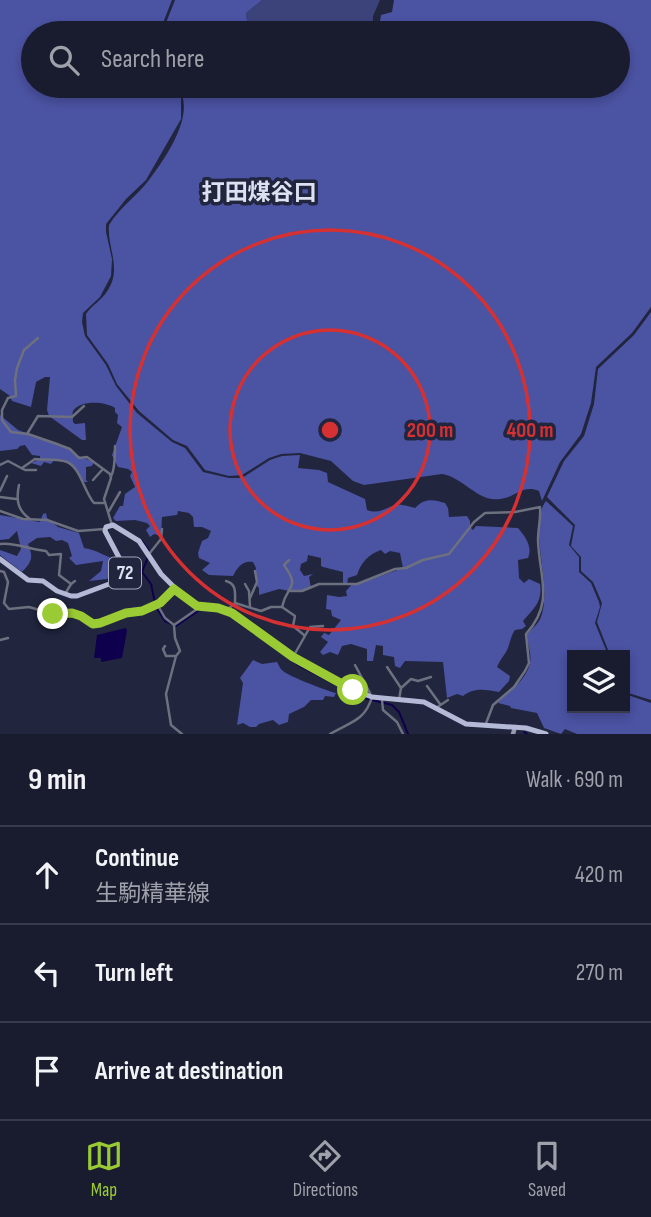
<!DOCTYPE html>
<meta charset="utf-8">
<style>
body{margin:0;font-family:"Sofia Sans Condensed","Noto Sans JP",sans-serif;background:#26293a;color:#f1f3f6}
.controls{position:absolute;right:21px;bottom:21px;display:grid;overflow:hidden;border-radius:0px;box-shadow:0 4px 10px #0003}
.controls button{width:63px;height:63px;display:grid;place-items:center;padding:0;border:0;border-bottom:2px solid #373a4a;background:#191c2e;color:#f1f3f6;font:35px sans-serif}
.stop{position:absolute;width:21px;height:21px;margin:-16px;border:5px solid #9acb34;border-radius:50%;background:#fff}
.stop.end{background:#9acb34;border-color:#fff;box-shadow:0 2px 7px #0008}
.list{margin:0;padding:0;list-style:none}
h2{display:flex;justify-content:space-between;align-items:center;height:91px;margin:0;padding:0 28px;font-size:30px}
h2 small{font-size:23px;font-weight:400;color:#9fa1aa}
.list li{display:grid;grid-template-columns:46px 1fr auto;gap:21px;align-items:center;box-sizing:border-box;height:98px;padding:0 28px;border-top:2px solid #373a4a}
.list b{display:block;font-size:26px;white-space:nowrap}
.list p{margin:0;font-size:23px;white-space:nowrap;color:#9fa1aa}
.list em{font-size:23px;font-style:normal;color:#9fa1aa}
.icon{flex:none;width:38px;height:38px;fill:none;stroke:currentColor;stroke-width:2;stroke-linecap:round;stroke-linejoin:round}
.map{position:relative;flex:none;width:651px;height:734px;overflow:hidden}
.search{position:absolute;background:#191c2e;box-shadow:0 4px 10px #0003;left:21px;right:21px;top:21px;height:77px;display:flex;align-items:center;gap:18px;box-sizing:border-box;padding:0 24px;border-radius:38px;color:#9fa1aa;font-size:26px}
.sheet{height:385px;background:#191c2e}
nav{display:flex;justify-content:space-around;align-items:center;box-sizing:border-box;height:98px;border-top:2px solid #373a4a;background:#191c2e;font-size:19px;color:#9fa1aa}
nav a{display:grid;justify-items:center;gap:4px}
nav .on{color:#9acb34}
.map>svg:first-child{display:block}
.green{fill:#3c437b}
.forest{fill:#4b53a3}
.water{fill:#0f004d}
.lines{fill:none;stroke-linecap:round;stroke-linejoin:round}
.stream{stroke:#0f004d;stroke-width:2}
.street{stroke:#6d707e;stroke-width:2.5}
.secondary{stroke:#959aaf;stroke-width:4.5}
.primary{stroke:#b4bad6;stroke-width:5}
.route{stroke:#9acb34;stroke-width:9}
.ring{fill:none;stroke:#d63132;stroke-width:3.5}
.labels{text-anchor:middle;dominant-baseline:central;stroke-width:7;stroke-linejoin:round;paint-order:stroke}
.shield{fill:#21253e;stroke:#a5a9bc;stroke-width:2}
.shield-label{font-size:19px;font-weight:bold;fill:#dde1f2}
.neighbourhood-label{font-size:23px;font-weight:bold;fill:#dde1f2;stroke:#21253e}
.centre{fill:#d63132;stroke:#21253e;stroke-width:3.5}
.ring-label{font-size:21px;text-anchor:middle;font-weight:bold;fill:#d63132;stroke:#21253e;stroke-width:7;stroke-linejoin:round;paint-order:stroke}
</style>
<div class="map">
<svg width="651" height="734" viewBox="0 0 651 734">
<rect width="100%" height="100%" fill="#21253e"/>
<polygon class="green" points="262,0 380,0 373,16 373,33 249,33 246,13"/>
<g class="forest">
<path d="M0,0H172L159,33H33V86H173L181,98V119L146,180L126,199L106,224V232L112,259L111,276L100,297L83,313L82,322L85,336L106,365L116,386L137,413L172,442L185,448L203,472L229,478H242L270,460L282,456L300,455L298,468L319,470L327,473L328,482L365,499L367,510C380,515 385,507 397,505C402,504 410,507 415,508C424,498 433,499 445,503L448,508L449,517L467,516L470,521V527L473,530L476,526L518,528C525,536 533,547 528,558L518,560L519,578L524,583L529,579L540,584C543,602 533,609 523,621L526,626L522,629L515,630C510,637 510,645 506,652C503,657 500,660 497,667L510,676L509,681L499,692C486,690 475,687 463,696L457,694L447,698L443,662L405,661L400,668L395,666L394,657L383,655V646L376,645L373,661H367V649L351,644L342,646L338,655L330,652L323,655L320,652L328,642L321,637L324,633L329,635L341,620L332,616L331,610L326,609L327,595L339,597L347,596L346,591L353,583H361L403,568L400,553L390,551L385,554L381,550C369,554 361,562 357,575L348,578L347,584H343V572L323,567L321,566V558L308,555L307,561L301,564L300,570L304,576L313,574L309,577L311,588L295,592L279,589L259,595V588L256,585V568L253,562C242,560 237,568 233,576L209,575L202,570L210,563L199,558L198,553L202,541L208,538L211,531L202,527H194L193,517L189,513L178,511L177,515L162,517L161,536L154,534L150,537L146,530L150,526L147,523L135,520L116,521L113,518L120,506H123L125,494L135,487L130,476L132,472L128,469L118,467L112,455L122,427L117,423L118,415L115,412V408C105,401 80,400 73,411C72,413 73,419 73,422L75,424L85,423L86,440H82L49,416L47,410L50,377H45L36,382L31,407L12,401L10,396L0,389Z"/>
<polygon points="175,0 262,0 246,13 249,33 162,33"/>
<path d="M394,0H651V307L632,333L596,367L591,403L581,434L560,462L542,501L539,491C520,483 514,502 492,499C475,497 461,477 442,474L364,485L353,481L331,461L300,453L281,454L269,458L242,475L229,476L205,470L187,446L173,440L139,411L117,384L108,364L87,335L86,314C92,305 102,300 108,290C122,268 107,248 109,225C120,207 137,196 149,180C166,157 198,112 177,86H618V33H378L381,15L392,12Z"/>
<polygon points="651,312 651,700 625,692 625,655 610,655 597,622 602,603 593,582 581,571 581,557 571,546 575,525 547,497 564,461 584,436 594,404 598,369 634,335"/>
<path d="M0,415L18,430L70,449L76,455L94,462L92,466L86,467V480L88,482H84C76,468 70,461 54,460L51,464L44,462L41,466L31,463L40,459V456L32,455L25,445L20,446L17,449L0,451Z"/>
<path d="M546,501L573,526L569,545L579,557V572L591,583L599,602L600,607L595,623L608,655H572V708H625V694L651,703V734H577L565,729L561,734L544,728L537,713L511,708L510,706L498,703C509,690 526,681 530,663C532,654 527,644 527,634C532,629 539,623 541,617C553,584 527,526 546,501Z"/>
<path d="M46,513L47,518L58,527L79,533L84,548C98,550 103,556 115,559V573L107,579L89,581L101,571L103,561L76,565L69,558L72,556L68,543L62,540L56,541L50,537L37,538L28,544C33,556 33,561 22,572L0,555V550L17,556L21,549L17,531L9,539L0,540V515L40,522L43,514Z"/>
<path d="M253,660L262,664L277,662C279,665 280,669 283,671C288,676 330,692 336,693L334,697L325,696L323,700H311L304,707L289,714L288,722L279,725L273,720L259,724L256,727H250L243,723L237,725L243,683L240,678Z"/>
</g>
<polygon class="water" points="126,628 127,631 122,658 101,662 101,658 94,658 97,635"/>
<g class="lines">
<g class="stream">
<polyline points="142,541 149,551"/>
<polyline points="148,557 142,572 151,584 155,603"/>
<polyline points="156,607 165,621 176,626 201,609 219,611"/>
<polyline points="274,647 298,665"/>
<polyline points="300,666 360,697 392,705 399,712 408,734"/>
<polyline points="524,732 527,734"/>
</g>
<g class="street">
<polyline points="38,338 24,350 17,368 15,380 16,396 8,398 2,410 2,420 11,432 28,434 57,444 70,449 79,458 87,457 110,474 111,478 104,499 112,525"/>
<polyline points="27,434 38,416 72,417 84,406"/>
<polyline points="0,465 8,461 25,470 36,470"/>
<path d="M22,468L35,459C44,460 55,459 64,461C80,464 84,492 94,503H105"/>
<path d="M111,476C115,470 115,454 115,446"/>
<polyline points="93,480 102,470"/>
<path d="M19,485C16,499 17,510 30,519"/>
<polyline points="0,491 7,476"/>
<polyline points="0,497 16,499"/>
<polyline points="0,511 23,519 47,520 78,531 105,529"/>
<polyline points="109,511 120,492"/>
<path d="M0,544C16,542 30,550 46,551L49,555L61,554L59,575L71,584"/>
<polyline points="149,554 161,539 162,529"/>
<polyline points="0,571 4,572 8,582 4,603 9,609 29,607 53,614 72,613 81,616 93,624 107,621 126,613 138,612 157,604 165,618 174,625"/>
<path d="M226,581C237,584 235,593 235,603"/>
<polyline points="245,584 249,591 250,607"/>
<path d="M290,591H302L319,584H357L395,569L406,568L423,560L449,554L474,522L485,513L515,512L540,507C541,518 538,529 538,540C539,577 555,602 526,634L529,663L525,671L514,687L493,705L485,726"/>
<polyline points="65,594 71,584 75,581"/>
<polyline points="250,598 257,582 255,571"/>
<polyline points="157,604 174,589"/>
<polyline points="282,607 295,616 293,626 304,635"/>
<path d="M227,610L235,603L261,611L271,607H282C287,584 301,589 284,565L289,560"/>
<polyline points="174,625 175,638 180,651 176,656 166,694 171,725 182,734"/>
<polyline points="174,625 200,607"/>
<polyline points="0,640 8,638"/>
<polyline points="165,646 163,649 166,656 176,656"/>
<polyline points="293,657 310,627 323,626"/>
<polyline points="355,665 370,693 370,696"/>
<polyline points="387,667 401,688"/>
<polyline points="427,686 440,704"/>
<polyline points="382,700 383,710 397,722 403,734"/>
<polyline points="399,700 401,688 411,679 418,681 431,677"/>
<polyline points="436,708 448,700"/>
<path d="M330,734C350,722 365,721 372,697"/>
</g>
<polyline class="secondary" points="513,734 515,727"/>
<polyline class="primary" points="0,559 28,580 43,581 57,591 71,596 77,596 120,580 124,577 124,567 105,531 106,527 113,525 139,541 161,574 187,600 197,606 218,608 231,613 293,657 353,690 372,697 424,702 466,724 526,728 546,734"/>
</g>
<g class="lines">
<polyline class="route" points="53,614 72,613 81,616 93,624 100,623 126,613 142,611 160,603 174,589 197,606 218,608 232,613 293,657 353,690"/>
</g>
<g class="ring">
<circle cx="330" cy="430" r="100"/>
<circle cx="330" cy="430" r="200"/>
</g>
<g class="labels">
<rect class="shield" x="109" y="557.5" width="32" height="31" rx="5"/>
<g class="shield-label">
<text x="125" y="573">72</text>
</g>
<g class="neighbourhood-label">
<text x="259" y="193">打田煤谷口</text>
</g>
</g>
<circle cx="330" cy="430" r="10" class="centre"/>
<g class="ring-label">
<text x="430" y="437">200 m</text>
<text x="530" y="437">400 m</text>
</g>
</svg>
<div class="controls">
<button><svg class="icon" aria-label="layers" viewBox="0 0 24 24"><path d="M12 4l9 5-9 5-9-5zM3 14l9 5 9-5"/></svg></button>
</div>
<div class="stop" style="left:353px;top:690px"></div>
<div class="stop end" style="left:53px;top:614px"></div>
<div class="search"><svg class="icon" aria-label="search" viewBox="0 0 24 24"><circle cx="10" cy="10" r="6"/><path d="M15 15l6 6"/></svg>Search here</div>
</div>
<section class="sheet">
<h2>9 min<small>Walk · 690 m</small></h2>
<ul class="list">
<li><svg class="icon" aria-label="ahead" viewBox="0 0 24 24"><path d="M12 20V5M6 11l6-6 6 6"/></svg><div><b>Continue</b><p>生駒精華線</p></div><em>420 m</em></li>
<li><svg class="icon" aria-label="left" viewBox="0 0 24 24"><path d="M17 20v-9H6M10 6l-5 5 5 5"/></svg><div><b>Turn left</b></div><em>270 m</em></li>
<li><svg class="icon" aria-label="arrive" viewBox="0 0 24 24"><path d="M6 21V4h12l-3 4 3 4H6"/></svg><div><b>Arrive at destination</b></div></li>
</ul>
</section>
<nav>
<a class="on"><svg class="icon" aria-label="map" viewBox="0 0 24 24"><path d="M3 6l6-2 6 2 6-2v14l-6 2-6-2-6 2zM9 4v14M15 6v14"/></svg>Map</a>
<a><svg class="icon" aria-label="directions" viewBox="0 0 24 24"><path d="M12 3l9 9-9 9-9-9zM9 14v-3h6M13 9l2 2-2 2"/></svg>Directions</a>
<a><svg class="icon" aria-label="saved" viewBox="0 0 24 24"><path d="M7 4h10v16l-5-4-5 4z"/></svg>Saved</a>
</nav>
